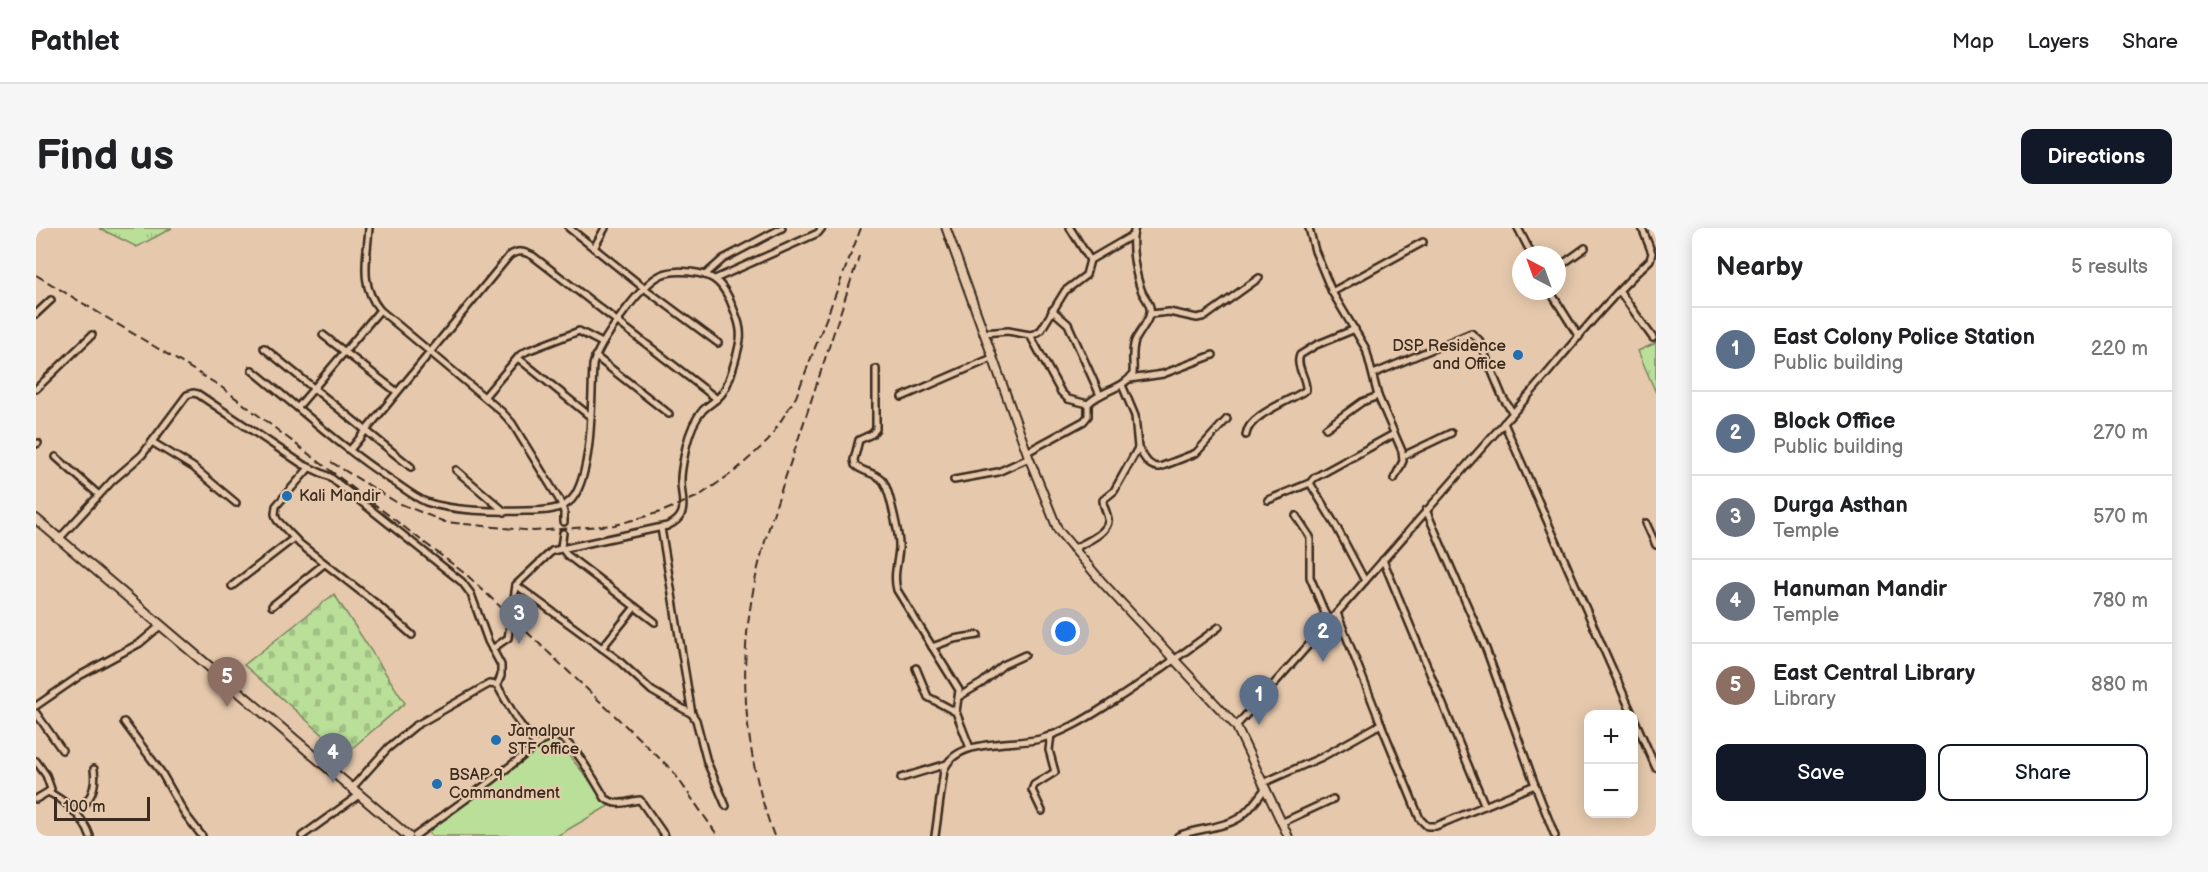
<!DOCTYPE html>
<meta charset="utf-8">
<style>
body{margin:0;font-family:"Balsamiq Sans",sans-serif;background:#f6f6f6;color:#202124}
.controls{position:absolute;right:18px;bottom:18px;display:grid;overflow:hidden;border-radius:12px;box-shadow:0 3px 15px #0003}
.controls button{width:54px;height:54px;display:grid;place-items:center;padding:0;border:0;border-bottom:2px solid #e0e0e0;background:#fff;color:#202124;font:30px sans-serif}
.compass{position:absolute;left:1476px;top:18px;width:54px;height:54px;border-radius:50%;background:#fff;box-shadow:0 3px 15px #0003;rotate:319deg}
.scale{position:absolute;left:18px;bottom:15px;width:96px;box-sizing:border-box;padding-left:6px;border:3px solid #3b2a1e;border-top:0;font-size:16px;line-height:21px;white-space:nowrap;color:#3b2a1e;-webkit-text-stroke:4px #e6c9ad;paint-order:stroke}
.you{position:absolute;left:1030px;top:404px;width:21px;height:21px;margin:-15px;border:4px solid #fff;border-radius:50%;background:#1a73e8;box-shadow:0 0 0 9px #1a73e833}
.badge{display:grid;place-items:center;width:39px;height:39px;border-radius:50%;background:#111827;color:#fff;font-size:20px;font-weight:700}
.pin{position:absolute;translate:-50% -50px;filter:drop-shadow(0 2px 3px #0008)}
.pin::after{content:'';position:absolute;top:32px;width:21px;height:18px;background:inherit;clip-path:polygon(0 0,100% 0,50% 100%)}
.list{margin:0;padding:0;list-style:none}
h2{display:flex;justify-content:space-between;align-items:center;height:78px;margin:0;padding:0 24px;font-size:26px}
h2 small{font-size:20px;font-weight:400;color:#757577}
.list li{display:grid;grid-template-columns:39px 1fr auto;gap:18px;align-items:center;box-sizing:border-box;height:84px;padding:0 24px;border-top:2px solid #e0e0e0}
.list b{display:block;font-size:22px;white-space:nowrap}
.list p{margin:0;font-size:20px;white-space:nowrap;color:#757577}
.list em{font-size:20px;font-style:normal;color:#757577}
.actions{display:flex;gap:12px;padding:18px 24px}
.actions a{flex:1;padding:14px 0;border:2px solid #111827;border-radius:12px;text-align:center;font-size:21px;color:#111827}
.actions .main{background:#111827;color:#fff}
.map{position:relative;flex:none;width:1620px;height:608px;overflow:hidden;border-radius:12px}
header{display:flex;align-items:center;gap:36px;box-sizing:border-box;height:84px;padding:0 30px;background:#fff;border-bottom:2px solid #e0e0e0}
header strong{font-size:28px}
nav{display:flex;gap:33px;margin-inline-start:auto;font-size:21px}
.intro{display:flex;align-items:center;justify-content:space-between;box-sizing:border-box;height:144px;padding:0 36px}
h1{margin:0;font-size:42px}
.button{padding:15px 27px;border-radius:12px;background:#111827;color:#fff;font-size:21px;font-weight:700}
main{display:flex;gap:36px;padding:0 36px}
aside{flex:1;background:#fff;border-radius:12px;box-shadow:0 3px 15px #0003}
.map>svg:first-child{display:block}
.grass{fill:#badf99;stroke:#7a845c;stroke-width:1.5}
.cemetery{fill:url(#cemetery-stones);stroke:#7a845c;stroke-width:1.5}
.park{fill:url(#park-tufts);stroke:#7a845c;stroke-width:1.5}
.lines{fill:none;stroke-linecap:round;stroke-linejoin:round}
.minor-casing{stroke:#3b2a1e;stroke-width:10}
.tertiary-casing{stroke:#3b2a1e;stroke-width:11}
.secondary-casing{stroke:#3b2a1e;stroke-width:12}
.minor{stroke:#e6c9ad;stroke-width:5}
.tertiary{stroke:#e6c9ad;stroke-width:7}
.secondary{stroke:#e6c9ad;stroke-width:8}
.rail{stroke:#3b2a1e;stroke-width:2;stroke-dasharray:9 4.5;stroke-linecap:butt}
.poi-dot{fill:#1f6fb2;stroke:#e6c9ad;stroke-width:2}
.labels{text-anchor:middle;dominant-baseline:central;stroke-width:4.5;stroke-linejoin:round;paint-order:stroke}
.poi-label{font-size:16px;fill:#3b2a1e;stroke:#e6c9ad;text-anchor:start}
</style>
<header>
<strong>Pathlet</strong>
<nav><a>Map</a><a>Layers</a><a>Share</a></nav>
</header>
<div class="intro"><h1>Find us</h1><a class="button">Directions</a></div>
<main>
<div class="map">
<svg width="1620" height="608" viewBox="0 0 1620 608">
<defs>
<pattern id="cemetery-stones" width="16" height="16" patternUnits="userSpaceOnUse" patternTransform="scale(1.5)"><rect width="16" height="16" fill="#badf99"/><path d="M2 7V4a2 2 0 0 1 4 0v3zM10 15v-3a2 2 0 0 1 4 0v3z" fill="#a1c083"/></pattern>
<pattern id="park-tufts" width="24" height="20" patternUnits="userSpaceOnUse" patternTransform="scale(1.5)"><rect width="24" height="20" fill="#badf99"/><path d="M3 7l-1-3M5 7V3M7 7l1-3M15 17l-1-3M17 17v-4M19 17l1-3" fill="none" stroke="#a1c083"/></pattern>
</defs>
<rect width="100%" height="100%" fill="#e6c9ad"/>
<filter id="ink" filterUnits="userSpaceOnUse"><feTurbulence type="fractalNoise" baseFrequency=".0167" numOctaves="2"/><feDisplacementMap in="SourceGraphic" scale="12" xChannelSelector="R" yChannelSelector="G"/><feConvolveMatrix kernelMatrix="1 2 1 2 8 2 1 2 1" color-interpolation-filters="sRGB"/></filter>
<g filter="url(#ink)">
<polygon class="grass" points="515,506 574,577 521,608 397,608 388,601"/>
<polygon class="cemetery" points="298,366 369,475 309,526 208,437"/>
<g class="park">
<polygon points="63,0 136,0 101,19"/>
<polygon points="1620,115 1620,165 1602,123"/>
</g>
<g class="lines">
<defs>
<g id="minor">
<path d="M333,0C331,30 323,57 344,82L466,184L476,195L524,273L528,284V294"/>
<polyline points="533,0 608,60 682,115"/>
<polyline points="1034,0 1054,32"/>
<polyline points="1273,0 1279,23 1296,64 1330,121 1342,168 1366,223 1367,233 1358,251"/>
<polyline points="1482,0 1496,27"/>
<polyline points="558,20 569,0"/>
<polyline points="1521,40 1549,20"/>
<polyline points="669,47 687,31 746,0"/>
<polyline points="679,51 782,5 786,0"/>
<polyline points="1514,63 1543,109"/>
<polyline points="1296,64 1387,14"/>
<polyline points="1584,64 1617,110"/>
<polyline points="1016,82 1032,96 1064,167"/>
<polyline points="0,86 15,72"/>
<polyline points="1114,86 1133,84 1161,90 1170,88 1223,50"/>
<polyline points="947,105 972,103 994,107 999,106 1005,102 1029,63 1050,47 1054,32 1097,7"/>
<polyline points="287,107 361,164"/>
<polyline points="994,107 1025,164 1032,171 1052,176"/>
<polyline points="228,120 375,239"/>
<polyline points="559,128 633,186"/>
<polyline points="482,130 555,189"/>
<path d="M840,141V201L836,206L823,212L818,232L819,237C827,245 840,244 847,253C853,261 864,309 863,320C862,335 857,347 861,362L923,462L920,484L934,520"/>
<path d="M216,142C262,179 306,220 355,252C366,259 378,269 390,274C416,283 461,284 489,283C506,283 530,283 539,267C557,237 555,172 557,137C562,116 605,56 625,47C636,42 648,43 661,45C679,48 686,56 694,72C699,85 706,98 704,112C702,124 694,154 687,164C682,172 673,176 667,182C657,193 653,206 650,219C648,230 645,241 645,251C644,270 656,288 631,298L516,323L480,357L472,410L456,421"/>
<polyline points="1337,146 1435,105 1443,112 1467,170 1477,185"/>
<polyline points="1094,151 1127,146 1177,127"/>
<polyline points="0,161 56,107"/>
<polyline points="449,168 484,127 491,123 543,103 566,115"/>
<polyline points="866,169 956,130"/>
<polyline points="262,179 344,82"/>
<polyline points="1468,195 1620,540"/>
<polyline points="1290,200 1326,174 1342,168"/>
<path d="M1210,207C1212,187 1254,173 1270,162C1271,150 1259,138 1264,127L1280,117L1319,101"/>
<polyline points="116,214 157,239 200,275"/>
<polyline points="0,216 2,215"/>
<path d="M1102,220C1108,228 1112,240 1124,239L1160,225L1191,191"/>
<path d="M314,222L473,28C482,22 487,23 497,28L681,171"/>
<path d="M991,224L1048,193L1052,188V176C1065,162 1086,162 1097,146C1098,135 1095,124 1099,113C1103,104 1112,95 1114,85C1116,77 1109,70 1106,64C1100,49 1093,15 1099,0"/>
<polyline points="1367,228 1415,205"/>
<polyline points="20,229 63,267"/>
<polyline points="273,240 240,278 239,286 241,292 264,316 342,377 376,407"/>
<polyline points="420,242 469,284"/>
<polyline points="918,252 962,244 993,230"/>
<polyline points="1232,272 1274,255"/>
<polyline points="1390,282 1450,421 1499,557"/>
<polyline points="1260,288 1274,309 1274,349 1293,395"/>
<polyline points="1610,295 1620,317"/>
<polyline points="625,300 656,486"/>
<polyline points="527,305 525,319 531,327 619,394"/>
<polyline points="23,311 76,253 106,227 151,167 157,165 162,166 266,236 294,249 426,354 435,366 452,413 465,437 465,448 461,457"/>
<path d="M1037,321C1047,315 1074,305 1072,291C1071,284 1067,279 1067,272L1078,263L1102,220L1099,188L1086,157"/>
<polyline points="1347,332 1449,578"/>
<polyline points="1329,353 1300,298 1274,255 1278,250 1358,206"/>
<polyline points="480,357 581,431 616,463 656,486 660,492 671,534 690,578"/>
<polyline points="196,358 258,310"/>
<polyline points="236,378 288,336"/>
<polyline points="896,419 918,411 942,407"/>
<polyline points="566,420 599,379"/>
<polyline points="880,440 892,469 920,484"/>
<polyline points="924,468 946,455 967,437 989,427"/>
<polyline points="0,478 45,447 104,415 124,398"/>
<polyline points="0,485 26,522"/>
<polyline points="88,494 125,544 149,586 166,608"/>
<polyline points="1345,496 1384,591 1391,598 1400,598 1499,557 1519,608"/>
<path d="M1200,498C1294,395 1384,289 1477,185C1523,134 1564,78 1614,32L1616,25L1606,0"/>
<path d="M0,533L10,547L15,561L12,564C29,572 48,590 54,608"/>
<polyline points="865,550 911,536"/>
<polyline points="1227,555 1286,529 1345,496 1301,385"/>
<polyline points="316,560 352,520 379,498 453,456 461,457 481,492 500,517"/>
<polyline points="0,571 12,564"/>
<polyline points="1006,583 996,562 998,557 1019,544 1013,522 1015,507"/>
<path d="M40,586C54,572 61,561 58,541"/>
<polyline points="1245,595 1297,571"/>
<polyline points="266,608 323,567"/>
<path d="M379,608L455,553L515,506C535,507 559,554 569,570C582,580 591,573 604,572L629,608"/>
<path d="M899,608L908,542C920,510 975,518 1004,511C1028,504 1048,492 1070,478C1109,454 1146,426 1183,399"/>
<path d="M1142,608C1161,600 1185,601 1203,590C1214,583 1221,571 1229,561"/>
</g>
<polyline id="tertiary" points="910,0 993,230 1022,302 1066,354 1200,498 1252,608"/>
<polyline id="secondary" points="0,291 372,608"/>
</defs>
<use href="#minor" class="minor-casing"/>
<use href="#tertiary" class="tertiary-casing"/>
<use href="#secondary" class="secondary-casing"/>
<use href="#minor" class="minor"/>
<use href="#tertiary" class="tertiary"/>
<use href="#secondary" class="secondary"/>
<g class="rail">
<polyline points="0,47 184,158 432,348 636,542 682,608"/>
<polyline points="295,234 360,274 409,294 498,303 579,297 625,284 663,268 699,243 732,213 760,169 825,0"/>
<path d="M738,608C711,535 702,452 715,375C724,318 745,264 763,209C783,149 803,89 823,28"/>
</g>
</g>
</g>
<g class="poi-dot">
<circle cx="1482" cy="127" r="6"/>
<circle cx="251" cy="268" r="6"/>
<circle cx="460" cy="512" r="6"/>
<circle cx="401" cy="556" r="6"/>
</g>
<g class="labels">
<g class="poi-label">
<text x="1470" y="118" text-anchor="end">DSP Residence<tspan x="1470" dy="18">and Office</tspan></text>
<text x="263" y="268">Kali Mandir</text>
<text x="472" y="503">Jamalpur<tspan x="472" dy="18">STF office</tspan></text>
<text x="413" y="547">BSAP 9<tspan x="413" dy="18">Commandment</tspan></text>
</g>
</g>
</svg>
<div class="controls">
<button>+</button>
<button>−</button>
</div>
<svg class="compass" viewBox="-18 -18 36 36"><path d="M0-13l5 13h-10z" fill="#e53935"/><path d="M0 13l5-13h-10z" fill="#757577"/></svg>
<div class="scale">100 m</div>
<div class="you"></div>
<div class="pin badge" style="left:1223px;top:497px;background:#5c6f8a">1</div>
<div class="pin badge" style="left:1287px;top:434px;background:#5c6f8a">2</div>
<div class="pin badge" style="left:483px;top:416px;background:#6b7280">3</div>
<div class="pin badge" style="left:297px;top:555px;background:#6b7280">4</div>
<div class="pin badge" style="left:191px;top:479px;background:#8d6e63">5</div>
</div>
<aside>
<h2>Nearby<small>5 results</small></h2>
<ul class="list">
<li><span class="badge" style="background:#5c6f8a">1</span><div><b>East Colony Police Station</b><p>Public building</p></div><em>220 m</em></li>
<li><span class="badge" style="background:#5c6f8a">2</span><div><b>Block Office</b><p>Public building</p></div><em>270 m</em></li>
<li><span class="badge" style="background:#6b7280">3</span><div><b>Durga Asthan</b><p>Temple</p></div><em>570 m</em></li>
<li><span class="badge" style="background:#6b7280">4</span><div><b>Hanuman Mandir</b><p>Temple</p></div><em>780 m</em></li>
<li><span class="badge" style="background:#8d6e63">5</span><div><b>East Central Library</b><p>Library</p></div><em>880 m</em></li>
</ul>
<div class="actions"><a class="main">Save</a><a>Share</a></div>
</aside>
</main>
